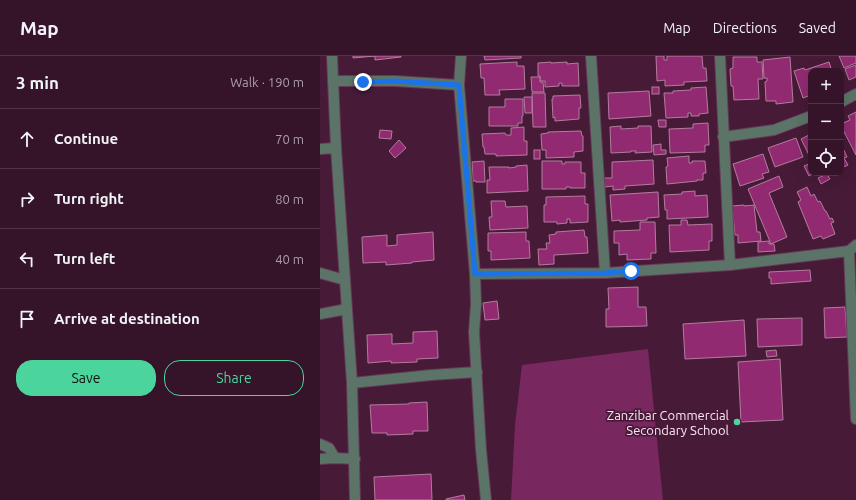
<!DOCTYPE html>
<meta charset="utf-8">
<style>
body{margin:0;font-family:Ubuntu,sans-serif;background:#3d1d32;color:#f1f3f6}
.controls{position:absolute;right:12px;top:12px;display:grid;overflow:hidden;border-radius:8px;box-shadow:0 4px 16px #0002}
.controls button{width:36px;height:36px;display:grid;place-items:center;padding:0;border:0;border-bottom:1px solid #4f3347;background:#35142a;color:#f1f3f6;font:20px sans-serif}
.stop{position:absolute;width:12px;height:12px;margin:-9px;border:3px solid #1a73e8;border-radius:50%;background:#fff}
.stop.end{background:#1a73e8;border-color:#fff;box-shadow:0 1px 4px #0008}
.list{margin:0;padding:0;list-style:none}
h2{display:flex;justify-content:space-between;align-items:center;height:52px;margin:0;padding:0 16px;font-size:17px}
h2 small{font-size:13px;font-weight:400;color:#aa9ea8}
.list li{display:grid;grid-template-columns:26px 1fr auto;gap:12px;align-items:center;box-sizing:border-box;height:60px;padding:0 16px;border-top:1px solid #4f3347}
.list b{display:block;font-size:15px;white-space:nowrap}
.list em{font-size:13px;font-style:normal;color:#aa9ea8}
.actions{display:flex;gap:8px;padding:12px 16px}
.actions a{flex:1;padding:9px 0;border:1px solid #4bd49b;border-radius:16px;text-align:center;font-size:14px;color:#4bd49b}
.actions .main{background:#4bd49b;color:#111}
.icon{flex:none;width:22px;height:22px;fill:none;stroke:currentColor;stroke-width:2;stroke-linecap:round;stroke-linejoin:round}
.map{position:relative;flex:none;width:536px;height:444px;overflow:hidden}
header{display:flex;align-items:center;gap:24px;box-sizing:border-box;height:56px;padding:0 20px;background:#35142a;border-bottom:1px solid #4f3347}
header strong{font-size:19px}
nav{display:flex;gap:22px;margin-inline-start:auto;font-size:14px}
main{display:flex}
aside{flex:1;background:#35142a}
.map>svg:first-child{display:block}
.green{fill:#78275f}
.building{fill:#922a72;stroke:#b27d9d}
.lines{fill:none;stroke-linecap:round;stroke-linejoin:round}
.minor-casing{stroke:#643a56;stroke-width:12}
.minor{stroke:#5b7467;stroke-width:10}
.route{stroke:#1a73e8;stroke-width:5}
.poi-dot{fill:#4bd49b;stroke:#471a38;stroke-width:1.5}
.labels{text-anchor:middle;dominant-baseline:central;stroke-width:3.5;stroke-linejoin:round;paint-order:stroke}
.poi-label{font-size:13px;fill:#fde5f3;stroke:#471a38;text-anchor:end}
</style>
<header>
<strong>Map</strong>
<nav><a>Map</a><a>Directions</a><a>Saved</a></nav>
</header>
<main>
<aside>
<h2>3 min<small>Walk · 190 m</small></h2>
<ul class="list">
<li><svg class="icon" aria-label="ahead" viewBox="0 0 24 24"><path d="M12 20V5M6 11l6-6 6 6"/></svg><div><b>Continue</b></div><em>70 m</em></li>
<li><svg class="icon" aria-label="right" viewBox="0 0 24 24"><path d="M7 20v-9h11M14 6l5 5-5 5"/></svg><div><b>Turn right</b></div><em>80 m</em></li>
<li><svg class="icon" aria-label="left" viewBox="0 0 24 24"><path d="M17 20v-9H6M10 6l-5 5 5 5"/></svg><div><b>Turn left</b></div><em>40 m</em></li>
<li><svg class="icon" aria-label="arrive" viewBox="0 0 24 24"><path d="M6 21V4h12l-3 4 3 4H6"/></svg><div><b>Arrive at destination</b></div></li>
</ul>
<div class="actions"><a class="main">Save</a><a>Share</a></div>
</aside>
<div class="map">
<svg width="536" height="444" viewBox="0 0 536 444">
<rect width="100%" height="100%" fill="#471a38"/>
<polygon class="green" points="328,293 343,444 191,444 195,369 202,309"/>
<g class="building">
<polygon points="33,0 81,0 81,1 55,4 55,0 33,2"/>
<polygon points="164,0 201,0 201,2 165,4"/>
<polygon points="336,0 344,0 344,4 347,4 347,0 382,0 383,12 386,12 387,25 364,26 364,29 345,30 345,24 337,25"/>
<polygon points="519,0 536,0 536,7 524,12"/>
<polygon points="413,1 437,1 437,6 442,6 443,23 438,23 439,43 414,44 413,30 411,30 410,13 413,12"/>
<polygon points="470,1 473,46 456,48 456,45 446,45 445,26 447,25 447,22 444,22 443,4"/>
<polygon points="197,6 197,10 204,10 205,33 179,34 180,39 165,39 164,22 161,22 160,8"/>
<polygon points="231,6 231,7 247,6 247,8 258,7 259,30 242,30 242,27 239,27 239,30 225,31 225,25 220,25 220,20 218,20 218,7"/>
<polygon points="509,6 512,15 491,15 491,39 483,42 474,15 484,12 485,14"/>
<polygon points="536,9 536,21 529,24 525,13"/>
<polygon points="211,21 220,21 220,26 223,26 224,36 212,36"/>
<rect x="332" y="31" width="7" height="7"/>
<polygon points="386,31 388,57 379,58 379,60 371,60 371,57 368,57 368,61 346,62 344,37 353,37 353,35 371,34 371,32"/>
<polygon points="329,35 331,60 289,63 288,37"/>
<polygon points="212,37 225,37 226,71 213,71"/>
<polygon points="260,39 261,52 259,52 259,63 235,65 235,61 233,62 232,43 233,43 233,40"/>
<polygon points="204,41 212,41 212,57 205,57"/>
<polygon points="185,43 203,43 203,60 202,60 202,67 198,67 198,70 169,70 169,51 185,51"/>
<polygon points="536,56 536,99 521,70 521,68 530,64 528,60"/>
<polygon points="338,64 346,64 346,71 339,71"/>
<polygon points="388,67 389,89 385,89 385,96 350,97 349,73 373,72 373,68"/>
<polygon points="301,70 301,73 318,72 318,70 331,70 332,96 315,97 316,95 311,95 311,96 291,97 290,71"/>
<polygon points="204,71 204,85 207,85 207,99 176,100 176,98 165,98 164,91 163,91 162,78 185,77 186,79 191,79 191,72"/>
<polygon points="60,74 72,75 71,83 59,82"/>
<polygon points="261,75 262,80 263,80 263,95 254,96 254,101 226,102 226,94 222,94 221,78 228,77 228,76"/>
<polygon points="491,78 491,103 481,83"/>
<polygon points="476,82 483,101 455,111 448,92"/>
<polygon points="79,84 86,92 75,102 69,95"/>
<polygon points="341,88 341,94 346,94 346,98 334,99 333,89"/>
<polygon points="521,88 527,101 524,102 528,109 521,112"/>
<rect x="214" y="94" width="6" height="9"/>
<polygon points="443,98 449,116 442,118 444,122 420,130 413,108"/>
<polygon points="369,100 369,107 372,107 372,105 385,105 386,117 383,117 383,124 377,124 377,125 347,128 346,111 348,110 347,102"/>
<polygon points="333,104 334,128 305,130 305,133 293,134 293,130 285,131 284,122 292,122 292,106"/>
<polygon points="164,105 165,126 156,126 156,125 153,125 152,106"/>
<polygon points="222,105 242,105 242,108 245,108 245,106 261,106 261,117 265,117 265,132 250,132 250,131 246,131 246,133 222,133"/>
<polygon points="489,108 491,111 491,117 494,117 489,120 484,110"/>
<polygon points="207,109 208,135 167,137 167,124 170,124 169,111 189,111 189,112 196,111 196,110"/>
<polygon points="507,118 510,123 501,128 498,122"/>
<polygon points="459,120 463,131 449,137 467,181 451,188 428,133"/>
<polygon points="487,131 491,140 494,138 498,146 500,145 505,155 506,155 510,163 512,162 514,166 511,167 515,178 503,183 501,180 493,183 478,146 481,144 477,136"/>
<polygon points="375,135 375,140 387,139 388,161 347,163 347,154 345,154 344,139 362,138 362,136"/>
<polygon points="338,136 339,161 327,162 327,164 300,166 300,164 292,165 290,139"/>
<polygon points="265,140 265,148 268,148 268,166 250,167 250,163 247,163 247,167 237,168 237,166 224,166 224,149 226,149 226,141"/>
<polygon points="171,145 185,145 186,151 207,150 208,172 170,174 169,161 172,161"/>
<polygon points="424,149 424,150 434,149 437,176 440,176 441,185 418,187 418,179 415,179 412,150"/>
<polygon points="361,164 367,164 368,169 392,168 392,185 389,185 389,194 350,196 349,169 361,169"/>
<polygon points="320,166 335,166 336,197 331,197 331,203 307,204 307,198 299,199 299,187 294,187 294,175 320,174"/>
<polygon points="264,174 265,181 267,181 268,197 234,199 234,208 219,209 218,193 227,193 226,187 230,187 229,179 236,178 236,176"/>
<polygon points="113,176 114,204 92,206 92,207 66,209 66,206 43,207 42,181 67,179 67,190 77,189 77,179"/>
<polygon points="206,176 206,185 209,185 210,202 171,204 171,195 168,195 168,177"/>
<polygon points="449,185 449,188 454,188 455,195 438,196 438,186"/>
<polygon points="490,214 491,225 451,228 451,222 449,222 449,216"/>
<polygon points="318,231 318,251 326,251 327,270 286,271 286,253 289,253 288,232"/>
<polygon points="177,245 179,263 165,264 163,247"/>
<polygon points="525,251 527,281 505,282 504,252"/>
<polygon points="482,262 482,289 438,291 437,263"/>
<polygon points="424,264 426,300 365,303 363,268"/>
<polygon points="117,275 118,302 97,303 97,306 71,307 71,305 48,307 47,279 72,278 72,288 93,287 93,276"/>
<polygon points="456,294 457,300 447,301 446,295"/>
<polygon points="460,303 463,364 421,366 418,306"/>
<polygon points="107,346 108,375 93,375 93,378 67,379 67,377 52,377 50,349 89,348 89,347"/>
<polygon points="111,418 112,444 55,444 54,421"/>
<polygon points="144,439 145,444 126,444 126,443"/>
</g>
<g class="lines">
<defs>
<g id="minor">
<polyline points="12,0 16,92"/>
<polyline points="141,0 139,29 155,218 156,248 154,276 161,394 166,444"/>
<polyline points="271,0 285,217"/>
<polyline points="400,0 410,209"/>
<polyline points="13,25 75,25 139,29"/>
<polyline points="521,46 536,38"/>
<polyline points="403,81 454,74 491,60"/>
<polyline points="0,93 16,92 32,327 35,444"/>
<polyline points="536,189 529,195 536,363"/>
<polyline points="0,217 25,224"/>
<polyline points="155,218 285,217 410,209 529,195"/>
<polyline points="0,258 27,253"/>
<polyline points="32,327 111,319 157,316"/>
<polyline points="0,388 9,392 15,402"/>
<polyline points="0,403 15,402 35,403"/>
</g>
</defs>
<use href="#minor" class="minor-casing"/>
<use href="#minor" class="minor"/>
</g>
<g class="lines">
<polyline class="route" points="43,26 75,25 139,29 155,218 284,217 311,215"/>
</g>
<circle class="poi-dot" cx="417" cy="366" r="4"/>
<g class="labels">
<g class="poi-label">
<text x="409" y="359">Zanzibar Commercial<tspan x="409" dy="15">Secondary School</tspan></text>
</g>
</g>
</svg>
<div class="controls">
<button>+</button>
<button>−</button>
<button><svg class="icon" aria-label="locate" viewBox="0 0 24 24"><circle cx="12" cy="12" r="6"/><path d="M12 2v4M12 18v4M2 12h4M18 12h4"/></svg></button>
</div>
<div class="stop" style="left:311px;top:215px"></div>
<div class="stop end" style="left:43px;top:26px"></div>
</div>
</main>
